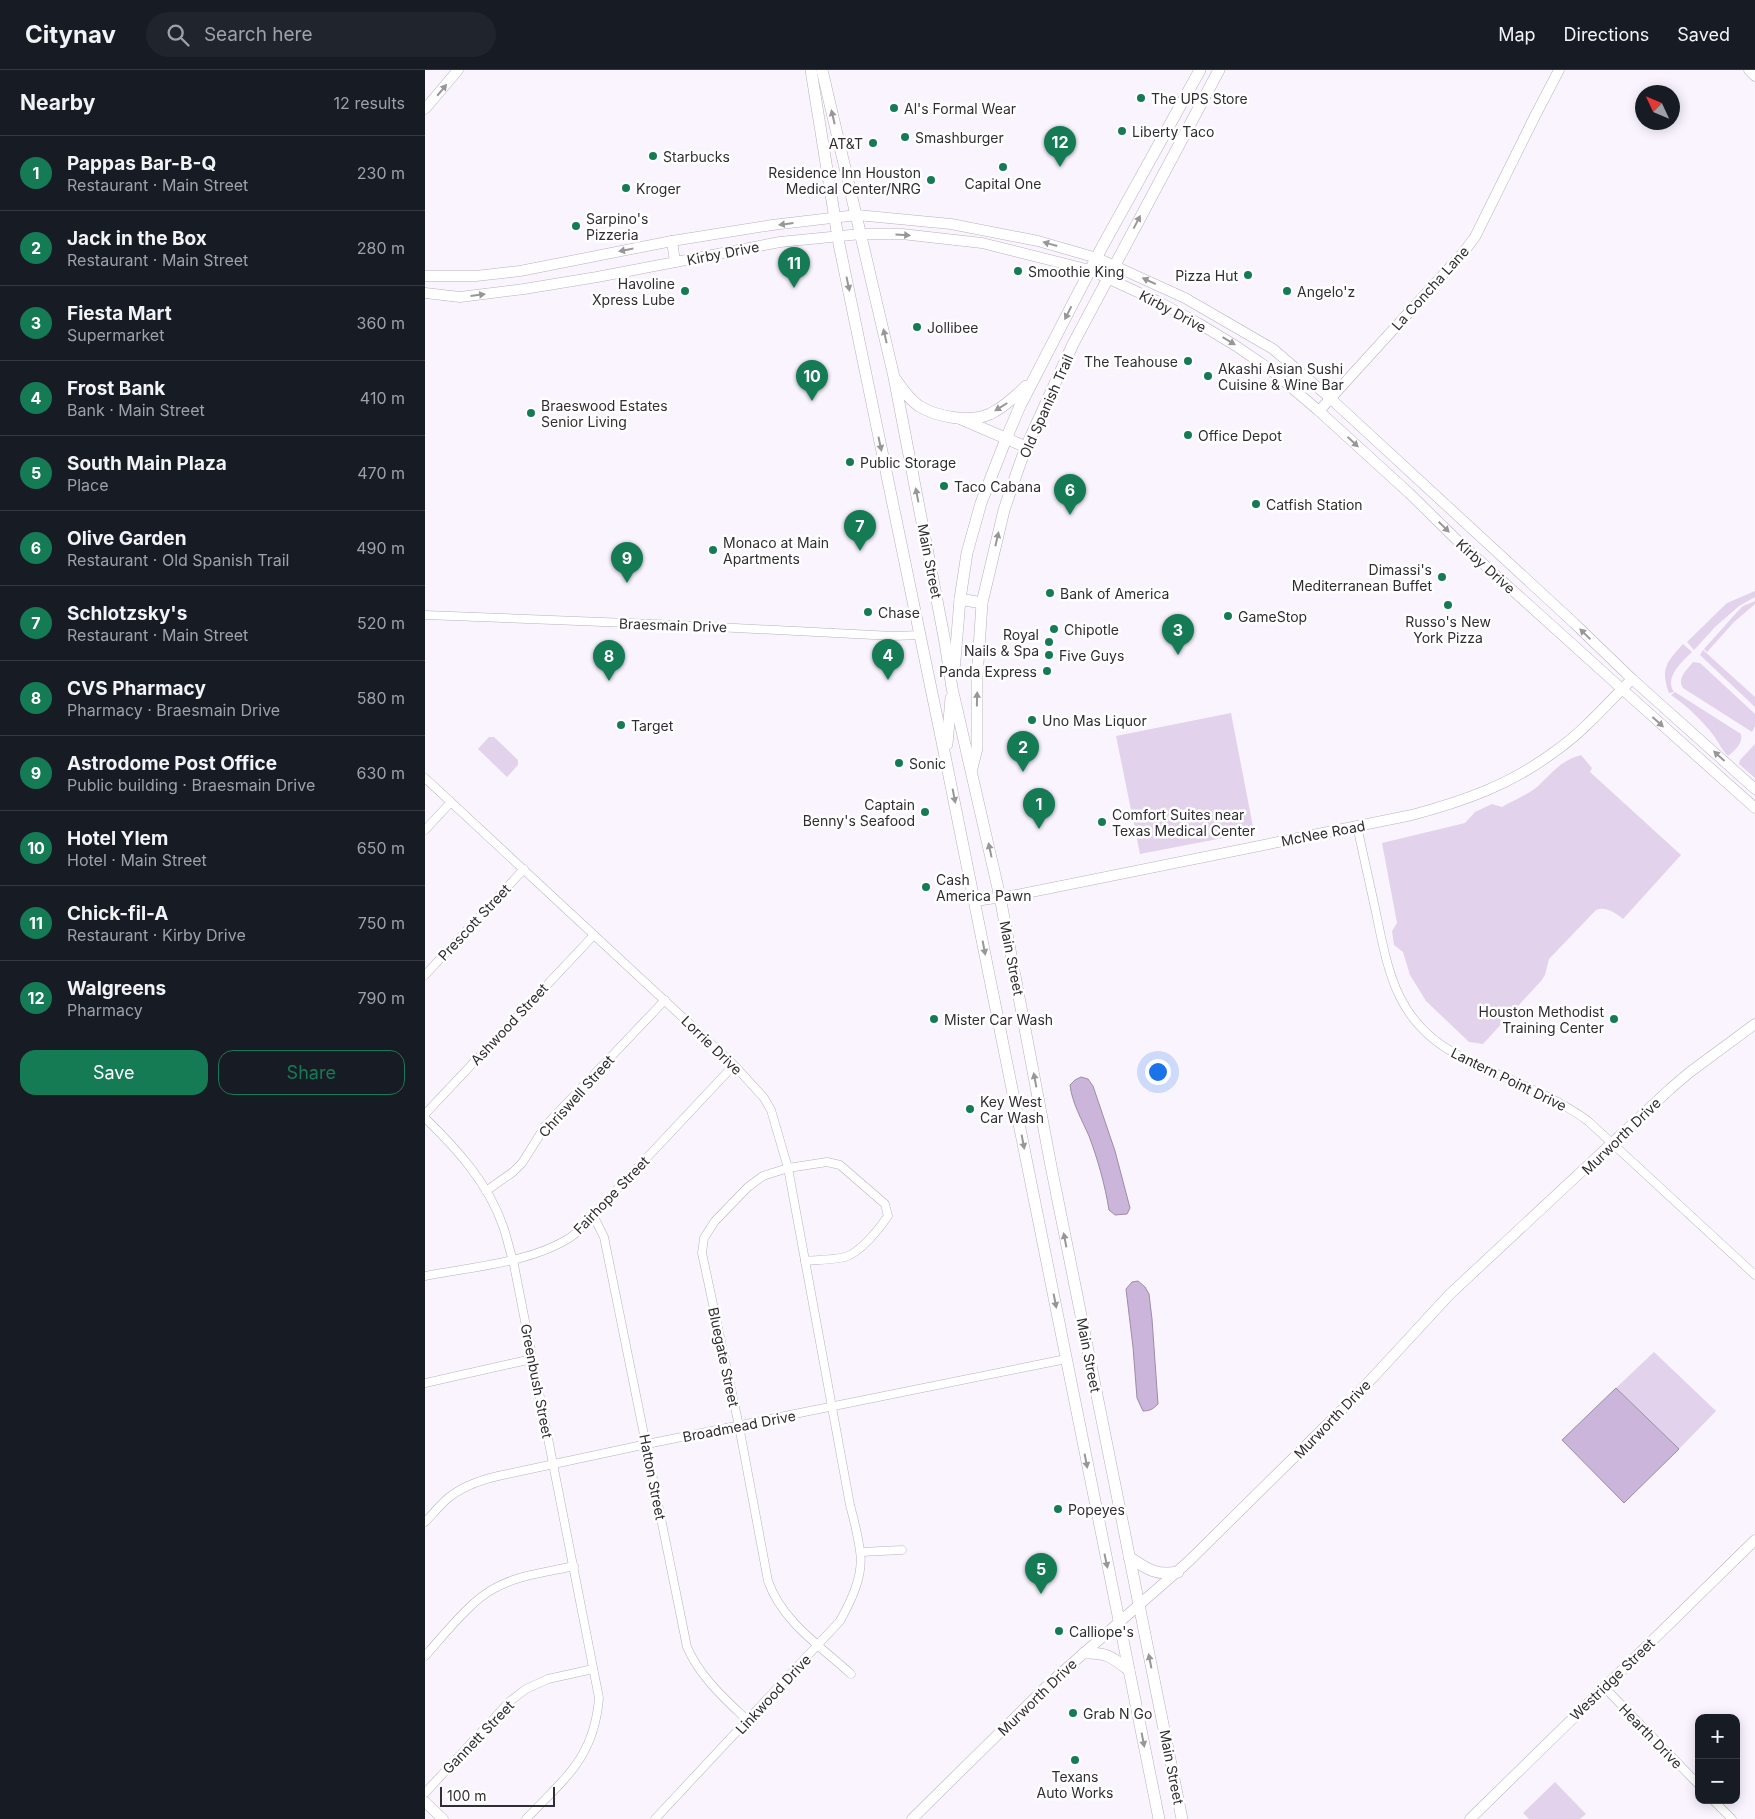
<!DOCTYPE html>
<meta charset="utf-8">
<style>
body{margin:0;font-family:Inter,sans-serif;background:#20242c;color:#f1f3f6}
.controls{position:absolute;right:15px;bottom:15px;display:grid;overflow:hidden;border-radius:10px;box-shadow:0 2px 12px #0003}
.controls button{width:45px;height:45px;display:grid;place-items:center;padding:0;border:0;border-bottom:1px solid #363941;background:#171b24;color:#f1f3f6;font:25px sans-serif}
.compass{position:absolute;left:1210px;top:15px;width:45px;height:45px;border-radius:50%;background:#171b24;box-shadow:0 2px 12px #0003;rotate:314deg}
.scale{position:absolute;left:15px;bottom:12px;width:115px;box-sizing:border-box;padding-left:5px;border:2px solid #312e33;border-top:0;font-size:14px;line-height:18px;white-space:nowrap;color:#312e33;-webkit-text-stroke:4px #fff;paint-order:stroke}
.you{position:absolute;left:732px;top:1001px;width:18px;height:18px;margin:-12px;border:4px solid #fff;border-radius:50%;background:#1a73e8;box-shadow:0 0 0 8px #1a73e833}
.badge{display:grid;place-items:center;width:32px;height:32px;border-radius:50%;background:#147b55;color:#fff;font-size:16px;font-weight:700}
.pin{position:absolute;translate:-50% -41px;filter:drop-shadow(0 1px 2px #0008)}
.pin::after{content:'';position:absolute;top:26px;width:18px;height:15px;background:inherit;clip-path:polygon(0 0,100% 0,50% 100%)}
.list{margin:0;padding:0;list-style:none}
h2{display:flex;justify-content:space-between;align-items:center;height:65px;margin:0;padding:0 20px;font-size:21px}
h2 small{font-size:16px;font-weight:400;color:#9ea1a6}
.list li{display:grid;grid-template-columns:32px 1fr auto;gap:15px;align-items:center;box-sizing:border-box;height:75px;padding:0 20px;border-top:1px solid #363941}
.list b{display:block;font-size:19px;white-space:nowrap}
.list p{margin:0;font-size:16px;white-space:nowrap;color:#9ea1a6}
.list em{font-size:16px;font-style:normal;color:#9ea1a6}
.actions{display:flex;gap:10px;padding:15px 20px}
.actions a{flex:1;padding:11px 0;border:1px solid #147b55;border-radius:15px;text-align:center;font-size:18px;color:#147b55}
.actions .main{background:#147b55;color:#fff}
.icon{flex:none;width:28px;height:28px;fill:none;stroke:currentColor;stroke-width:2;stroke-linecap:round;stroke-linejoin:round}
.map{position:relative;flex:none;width:1330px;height:1749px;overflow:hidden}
header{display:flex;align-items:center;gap:30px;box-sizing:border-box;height:70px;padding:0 25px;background:#171b24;border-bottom:1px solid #363941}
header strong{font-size:24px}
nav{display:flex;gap:28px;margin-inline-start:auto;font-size:18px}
.search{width:350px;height:45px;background:#20242c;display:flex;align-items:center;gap:12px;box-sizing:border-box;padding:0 18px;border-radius:28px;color:#9ea1a6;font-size:19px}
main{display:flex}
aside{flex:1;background:#171b24}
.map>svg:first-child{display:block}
.green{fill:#e2d2ec}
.water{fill:#cbb5da;stroke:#9d8ca8}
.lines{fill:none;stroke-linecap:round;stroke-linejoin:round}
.street-casing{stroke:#b8b1bd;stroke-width:9}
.secondary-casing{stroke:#b8b1bd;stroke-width:11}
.primary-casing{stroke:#b8b1bd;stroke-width:12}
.street{stroke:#fff;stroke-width:8}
.secondary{stroke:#fff;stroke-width:10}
.primary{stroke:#fff;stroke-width:11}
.oneway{fill:#989699}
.poi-dot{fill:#147b55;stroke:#fff;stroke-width:2}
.labels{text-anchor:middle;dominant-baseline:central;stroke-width:5;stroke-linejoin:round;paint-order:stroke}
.poi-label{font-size:14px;fill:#312e33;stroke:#fff;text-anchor:start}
.street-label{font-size:14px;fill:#312e33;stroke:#fff}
</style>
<header>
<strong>Citynav</strong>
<div class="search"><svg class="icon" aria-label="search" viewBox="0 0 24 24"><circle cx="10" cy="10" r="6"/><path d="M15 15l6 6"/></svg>Search here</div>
<nav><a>Map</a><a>Directions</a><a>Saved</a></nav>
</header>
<main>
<aside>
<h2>Nearby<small>12 results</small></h2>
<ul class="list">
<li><span class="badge">1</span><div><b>Pappas Bar-B-Q</b><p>Restaurant · Main Street</p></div><em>230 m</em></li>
<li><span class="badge">2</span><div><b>Jack in the Box</b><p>Restaurant · Main Street</p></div><em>280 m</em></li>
<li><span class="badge">3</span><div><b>Fiesta Mart</b><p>Supermarket</p></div><em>360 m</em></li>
<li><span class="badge">4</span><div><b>Frost Bank</b><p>Bank · Main Street</p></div><em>410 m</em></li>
<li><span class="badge">5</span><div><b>South Main Plaza</b><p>Place</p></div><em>470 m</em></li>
<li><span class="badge">6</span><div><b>Olive Garden</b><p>Restaurant · Old Spanish Trail</p></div><em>490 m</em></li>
<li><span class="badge">7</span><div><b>Schlotzsky's</b><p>Restaurant · Main Street</p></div><em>520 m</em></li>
<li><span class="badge">8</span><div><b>CVS Pharmacy</b><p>Pharmacy · Braesmain Drive</p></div><em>580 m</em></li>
<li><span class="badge">9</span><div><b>Astrodome Post Office</b><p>Public building · Braesmain Drive</p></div><em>630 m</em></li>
<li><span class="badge">10</span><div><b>Hotel Ylem</b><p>Hotel · Main Street</p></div><em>650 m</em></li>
<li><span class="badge">11</span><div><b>Chick-fil-A</b><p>Restaurant · Kirby Drive</p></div><em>750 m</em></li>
<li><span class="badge">12</span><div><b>Walgreens</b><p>Pharmacy</p></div><em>790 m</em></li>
</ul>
<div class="actions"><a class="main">Save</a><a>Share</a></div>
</aside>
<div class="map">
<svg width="1330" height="1749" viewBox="0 0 1330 1749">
<rect width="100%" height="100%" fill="#faf4ff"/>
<g class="green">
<polygon points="1330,521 1330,527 1314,536 1290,557 1269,580 1262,572 1302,533"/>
<polygon points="1330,531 1330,534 1309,552 1282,582 1279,579 1313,541 1318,536"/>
<path d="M1258,574L1267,582C1257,592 1239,607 1249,622L1244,623C1235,598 1242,592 1258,574Z"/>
<polygon points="1278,580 1330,627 1330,637 1275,585"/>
<path d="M1268,592L1275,593L1330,644V656L1327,662L1258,618C1252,608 1261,601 1268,592Z"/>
<path d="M1250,622L1316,664C1318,674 1310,680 1303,686C1297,680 1294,673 1289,666C1277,650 1262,636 1246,625Z"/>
<polygon points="806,643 829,762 715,784 691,666"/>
<polygon points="64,667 69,667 93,690 93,695 82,707 53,679"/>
<polygon points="1330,674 1330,708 1314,694 1315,690"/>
<path d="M1156,685L1167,698L1165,702L1256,785L1198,849C1190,843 1181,836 1171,840L1124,889L1120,905L1116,911L1058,974L1044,972L1001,931L985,905L978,882L969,875L967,861L972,853L957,773L1040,753L1050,742L1067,734L1077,737C1088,731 1102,725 1112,717C1126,704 1136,690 1156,685Z"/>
<polygon points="1229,1282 1291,1341 1254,1379 1191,1318"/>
<polygon points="1130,1712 1161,1744 1155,1749 1104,1749 1098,1743"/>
</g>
<g class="water">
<path d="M656,1007L663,1009L668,1016L690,1081L705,1138L702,1144L690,1145L684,1140C680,1115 673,1090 664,1066C657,1050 647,1033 645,1015L650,1010Z"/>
<path d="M713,1211L720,1217L724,1224L727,1249L733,1334C728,1339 725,1341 718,1341L712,1328L708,1277L701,1219L707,1212Z"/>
<polygon points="1191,1318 1254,1379 1199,1433 1137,1370"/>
</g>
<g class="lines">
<defs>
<g id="street">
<polyline points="0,545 253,555 468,566 496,565"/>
<path d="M0,708L309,995L339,1028L346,1040L363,1098L425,1435C429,1450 433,1465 435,1481C439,1505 426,1531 415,1551L230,1749"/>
<path d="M932,756C938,784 944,811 950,838C963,900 970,951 1031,984C1075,1008 1122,1021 1163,1051L1330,1205"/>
<polyline points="0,760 26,732"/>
<polyline points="0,905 99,799"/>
<polyline points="0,1044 169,865"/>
<path d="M0,1048C32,1079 63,1113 78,1156C82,1167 84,1179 88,1190L174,1628C169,1688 140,1708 101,1749"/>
<polyline points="61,1121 88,1102 97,1093 121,1055 240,930"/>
<path d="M168,1145L179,1167L262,1577C275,1607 299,1628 322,1650"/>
<path d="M380,1191C393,1190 408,1190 420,1187C435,1183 455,1158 463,1146L460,1134L415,1095L402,1092L363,1098L338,1106L323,1117L290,1151L279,1168L277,1183L314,1356L343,1511C357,1551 395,1576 426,1604"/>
<path d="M0,1206C46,1197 106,1193 146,1167C154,1161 161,1152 168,1145L309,995"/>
<polyline points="0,1313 107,1289"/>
<path d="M0,1452C7,1445 14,1436 22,1429C36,1417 56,1410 73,1406L222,1374L641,1289"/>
<polyline points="436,1482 477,1480"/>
<path d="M0,1586C19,1565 46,1530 70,1518C93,1505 123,1502 149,1496"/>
<polyline points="1179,1617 1274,1715"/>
<polyline points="0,1723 84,1632 101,1619 123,1609 168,1599"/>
<polyline points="1288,1730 1307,1749"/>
</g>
<g id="secondary">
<polyline points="1324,0 1330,6"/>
<polyline points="0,39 33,0"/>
<polyline points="247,171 250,192"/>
<polyline points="0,206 51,206 95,201 247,171 347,155 432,145 526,154 613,171 672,188 760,228 848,279 905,328 1149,553 1207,609 1330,719"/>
<polyline points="0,223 35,227 99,219 172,207 355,172 436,164 477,164 557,173 665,200 734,232 773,253 811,276 846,300 894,341 984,423 1033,471 1197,619 1330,738"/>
<polyline points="894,341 1037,184 1050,167 1110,46 1134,0"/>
<path d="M550,831L591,825L987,745C1039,731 1085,715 1129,682C1158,662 1182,634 1207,609"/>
<polyline points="0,1732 18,1749"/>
<polyline points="487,1749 627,1611 763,1492 928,1329 1025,1224 1245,1019 1265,1002 1330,954"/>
<polyline points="1045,1749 1330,1470"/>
</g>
<g id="primary">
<polyline points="386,0 414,174 520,686 734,1749"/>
<polyline points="397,0 469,307 520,572 527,618 575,827 626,1096 757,1749"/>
<path d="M471,310C478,320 484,329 494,336C512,347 544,353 565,344C579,337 590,327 601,316"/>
<polyline points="536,349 601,377"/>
<polyline points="535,529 557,533"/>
<polyline points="529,602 535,529 542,483 556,433 581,369 595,336 677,177 775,0"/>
<polyline points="522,674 526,628"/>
<polyline points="547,698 552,678 552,608 557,533 579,440 591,405 601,377 648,274 794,0"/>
<path d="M704,1487C722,1499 731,1506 753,1502"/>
<path d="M659,1583C681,1582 687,1587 704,1600"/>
</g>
</defs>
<use href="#street" class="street-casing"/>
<use href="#secondary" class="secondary-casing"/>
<use href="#primary" class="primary-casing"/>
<use href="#street" class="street"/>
<use href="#secondary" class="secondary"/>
<use href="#primary" class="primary"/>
</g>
<defs><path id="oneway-solid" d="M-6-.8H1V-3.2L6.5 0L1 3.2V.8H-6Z" transform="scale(1.25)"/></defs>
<g class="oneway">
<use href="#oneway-solid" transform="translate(17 20) rotate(-50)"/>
<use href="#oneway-solid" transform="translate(408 47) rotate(-103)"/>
<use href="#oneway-solid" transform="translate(712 152) rotate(-62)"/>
<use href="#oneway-solid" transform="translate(361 154) rotate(173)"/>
<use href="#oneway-solid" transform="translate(478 165) rotate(3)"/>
<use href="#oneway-solid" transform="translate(625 174) rotate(-164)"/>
<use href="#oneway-solid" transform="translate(201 180) rotate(169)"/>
<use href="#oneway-solid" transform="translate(724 211) rotate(-155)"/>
<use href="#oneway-solid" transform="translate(423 214) rotate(78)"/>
<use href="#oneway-solid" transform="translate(53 225) rotate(-7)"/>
<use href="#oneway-solid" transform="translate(643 243) rotate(117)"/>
<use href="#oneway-solid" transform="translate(460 266) rotate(-103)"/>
<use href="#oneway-solid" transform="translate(804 271) rotate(31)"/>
<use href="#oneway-solid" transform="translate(576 337) rotate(148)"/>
<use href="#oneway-solid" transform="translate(928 372) rotate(43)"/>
<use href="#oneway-solid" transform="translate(455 374) rotate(78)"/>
<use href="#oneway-solid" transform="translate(492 425) rotate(-101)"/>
<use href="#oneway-solid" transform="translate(1019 457) rotate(44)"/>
<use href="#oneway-solid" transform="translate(572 469) rotate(-77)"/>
<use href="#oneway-solid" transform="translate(1160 564) rotate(-136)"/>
<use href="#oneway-solid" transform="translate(552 629) rotate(-89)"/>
<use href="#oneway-solid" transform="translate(1233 652) rotate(42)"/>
<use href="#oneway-solid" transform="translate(1294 686) rotate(-138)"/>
<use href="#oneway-solid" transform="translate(529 726) rotate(79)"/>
<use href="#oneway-solid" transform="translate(565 780) rotate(-102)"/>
<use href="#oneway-solid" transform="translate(559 878) rotate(79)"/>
<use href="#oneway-solid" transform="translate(610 1010) rotate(-101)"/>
<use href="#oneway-solid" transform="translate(598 1072) rotate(79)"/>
<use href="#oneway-solid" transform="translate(640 1170) rotate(-101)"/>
<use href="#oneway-solid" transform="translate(630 1231) rotate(79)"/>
<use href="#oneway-solid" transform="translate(661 1391) rotate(79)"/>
<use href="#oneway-solid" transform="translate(681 1491) rotate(78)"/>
<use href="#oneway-solid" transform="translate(725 1591) rotate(-101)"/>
<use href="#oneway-solid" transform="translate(718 1670) rotate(79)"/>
</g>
<g class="poi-dot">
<circle cx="716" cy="28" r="5"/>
<circle cx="469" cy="38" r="5"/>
<circle cx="697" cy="61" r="5"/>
<circle cx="480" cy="67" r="5"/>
<circle cx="448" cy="73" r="5"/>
<circle cx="228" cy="86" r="5"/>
<circle cx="578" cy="97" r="5"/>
<circle cx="506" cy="110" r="5"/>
<circle cx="201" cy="118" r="5"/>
<circle cx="151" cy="156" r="5"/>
<circle cx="593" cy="201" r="5"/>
<circle cx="823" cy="205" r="5"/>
<circle cx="260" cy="221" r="5"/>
<circle cx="862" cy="221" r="5"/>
<circle cx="492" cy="257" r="5"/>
<circle cx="763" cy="291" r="5"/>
<circle cx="783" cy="306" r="5"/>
<circle cx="106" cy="343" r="5"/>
<circle cx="763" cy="365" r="5"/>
<circle cx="425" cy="392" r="5"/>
<circle cx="519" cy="416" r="5"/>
<circle cx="831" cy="434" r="5"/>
<circle cx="288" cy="480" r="5"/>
<circle cx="1017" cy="507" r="5"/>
<circle cx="625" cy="523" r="5"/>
<circle cx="1023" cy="535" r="5"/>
<circle cx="443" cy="542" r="5"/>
<circle cx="803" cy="546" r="5"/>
<circle cx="629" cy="559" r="5"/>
<circle cx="624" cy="572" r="5"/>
<circle cx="624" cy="585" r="5"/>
<circle cx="622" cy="601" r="5"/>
<circle cx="607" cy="650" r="5"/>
<circle cx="196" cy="655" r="5"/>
<circle cx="474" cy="693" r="5"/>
<circle cx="500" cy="742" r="5"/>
<circle cx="677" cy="752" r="5"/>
<circle cx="501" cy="817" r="5"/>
<circle cx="509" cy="949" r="5"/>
<circle cx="1189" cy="949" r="5"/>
<circle cx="545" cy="1039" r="5"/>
<circle cx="633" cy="1439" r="5"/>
<circle cx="634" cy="1561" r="5"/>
<circle cx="648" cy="1643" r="5"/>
<circle cx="650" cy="1690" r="5"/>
</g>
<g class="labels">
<g class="poi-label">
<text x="726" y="28">The UPS Store</text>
<text x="479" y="38">Al's Formal Wear</text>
<text x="707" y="61">Liberty Taco</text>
<text x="490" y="67">Smashburger</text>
<text x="438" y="73" text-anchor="end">AT&amp;T</text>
<text x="238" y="86">Starbucks</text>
<text x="496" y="102" text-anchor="end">Residence Inn Houston<tspan x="496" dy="16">Medical Center/NRG</tspan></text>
<text x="578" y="113" text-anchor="middle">Capital One</text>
<text x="211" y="118">Kroger</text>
<text x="161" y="148">Sarpino's<tspan x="161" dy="16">Pizzeria</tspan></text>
<text x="603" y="201">Smoothie King</text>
<text x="813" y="205" text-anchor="end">Pizza Hut</text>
<text x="250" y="213" text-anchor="end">Havoline<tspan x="250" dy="16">Xpress Lube</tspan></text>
<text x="872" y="221">Angelo'z</text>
<text x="502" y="257">Jollibee</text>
<text x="753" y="291" text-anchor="end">The Teahouse</text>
<text x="793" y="298">Akashi Asian Sushi<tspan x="793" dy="16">Cuisine &amp; Wine Bar</tspan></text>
<text x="116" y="335">Braeswood Estates<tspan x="116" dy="16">Senior Living</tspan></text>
<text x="773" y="365">Office Depot</text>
<text x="435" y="392">Public Storage</text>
<text x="529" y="416">Taco Cabana</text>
<text x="841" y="434">Catfish Station</text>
<text x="298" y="472">Monaco at Main<tspan x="298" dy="16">Apartments</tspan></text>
<text x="1007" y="499" text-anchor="end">Dimassi's<tspan x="1007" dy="16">Mediterranean Buffet</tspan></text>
<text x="635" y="523">Bank of America</text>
<text x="453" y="542">Chase</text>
<text x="813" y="546">GameStop</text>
<text x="1023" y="551" text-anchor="middle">Russo's New<tspan x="1023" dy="16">York Pizza</tspan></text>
<text x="639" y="559">Chipotle</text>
<text x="614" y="564" text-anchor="end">Royal<tspan x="614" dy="16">Nails &amp; Spa</tspan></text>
<text x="634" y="585">Five Guys</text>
<text x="612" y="601" text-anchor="end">Panda Express</text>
<text x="617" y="650">Uno Mas Liquor</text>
<text x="206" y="655">Target</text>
<text x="484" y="693">Sonic</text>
<text x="490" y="734" text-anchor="end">Captain<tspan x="490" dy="16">Benny's Seafood</tspan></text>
<text x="687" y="744">Comfort Suites near<tspan x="687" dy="16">Texas Medical Center</tspan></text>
<text x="511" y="809">Cash<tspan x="511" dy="16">America Pawn</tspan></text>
<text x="1179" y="941" text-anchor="end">Houston Methodist<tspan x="1179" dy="16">Training Center</tspan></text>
<text x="519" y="949">Mister Car Wash</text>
<text x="555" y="1031">Key West<tspan x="555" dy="16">Car Wash</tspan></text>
<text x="643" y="1439">Popeyes</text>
<text x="644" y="1561">Calliope's</text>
<text x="658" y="1643">Grab N Go</text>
<text x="650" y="1706" text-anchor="middle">Texans<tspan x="650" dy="16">Auto Works</tspan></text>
</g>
<g class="street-label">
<text transform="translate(298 183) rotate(-11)">Kirby Drive</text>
<text transform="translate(1005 218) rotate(-48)">La Concha Lane</text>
<text transform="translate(748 241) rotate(28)">Kirby Drive</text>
<text transform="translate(621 336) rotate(-66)">Old Spanish Trail</text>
<text transform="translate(505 491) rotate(79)">Main Street</text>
<text transform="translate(1061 496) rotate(42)">Kirby Drive</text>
<text transform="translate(248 555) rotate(2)">Braesmain Drive</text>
<text transform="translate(898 763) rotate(-11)">McNee Road</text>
<text transform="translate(49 852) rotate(-47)">Prescott Street</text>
<text transform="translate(587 888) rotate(79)">Main Street</text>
<text transform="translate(84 954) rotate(-47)">Ashwood Street</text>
<text transform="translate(287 975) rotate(44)">Lorrie Drive</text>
<text transform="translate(1084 1009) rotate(26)">Lantern Point Drive</text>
<text transform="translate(151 1026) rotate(-48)">Chriswell Street</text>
<text transform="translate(1196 1066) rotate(-44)">Murworth Drive</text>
<text transform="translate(186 1125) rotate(-46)">Fairhope Street</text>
<text transform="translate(664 1285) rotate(79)">Main Street</text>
<text transform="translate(299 1287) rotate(78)">Bluegate Street</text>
<text transform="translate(112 1311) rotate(79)">Greenbush Street</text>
<text transform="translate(907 1349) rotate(-46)">Murworth Drive</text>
<text transform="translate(314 1356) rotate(-11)">Broadmead Drive</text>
<text transform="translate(228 1407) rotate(79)">Hatton Street</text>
<text transform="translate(1187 1609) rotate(-44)">Westridge Street</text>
<text transform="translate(348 1624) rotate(-47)">Linkwood Drive</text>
<text transform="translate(612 1627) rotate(-44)">Murworth Drive</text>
<text transform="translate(1226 1666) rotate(46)">Hearth Drive</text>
<text transform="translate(53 1667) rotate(-46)">Gannett Street</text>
<text transform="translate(747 1697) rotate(79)">Main Street</text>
</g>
</g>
</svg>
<div class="controls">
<button>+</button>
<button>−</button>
</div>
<svg class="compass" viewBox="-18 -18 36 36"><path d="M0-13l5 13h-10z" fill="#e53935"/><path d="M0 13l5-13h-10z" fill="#9ea1a6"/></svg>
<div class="scale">100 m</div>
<div class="you"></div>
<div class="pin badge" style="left:614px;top:759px">1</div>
<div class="pin badge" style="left:598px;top:702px">2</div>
<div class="pin badge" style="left:753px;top:585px">3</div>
<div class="pin badge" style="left:463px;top:610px">4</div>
<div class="pin badge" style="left:616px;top:1524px">5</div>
<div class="pin badge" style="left:645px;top:445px">6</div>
<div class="pin badge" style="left:435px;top:481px">7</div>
<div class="pin badge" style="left:184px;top:611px">8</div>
<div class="pin badge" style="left:202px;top:513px">9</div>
<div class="pin badge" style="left:387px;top:331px">10</div>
<div class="pin badge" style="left:369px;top:218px">11</div>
<div class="pin badge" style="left:635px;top:97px">12</div>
</div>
</main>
